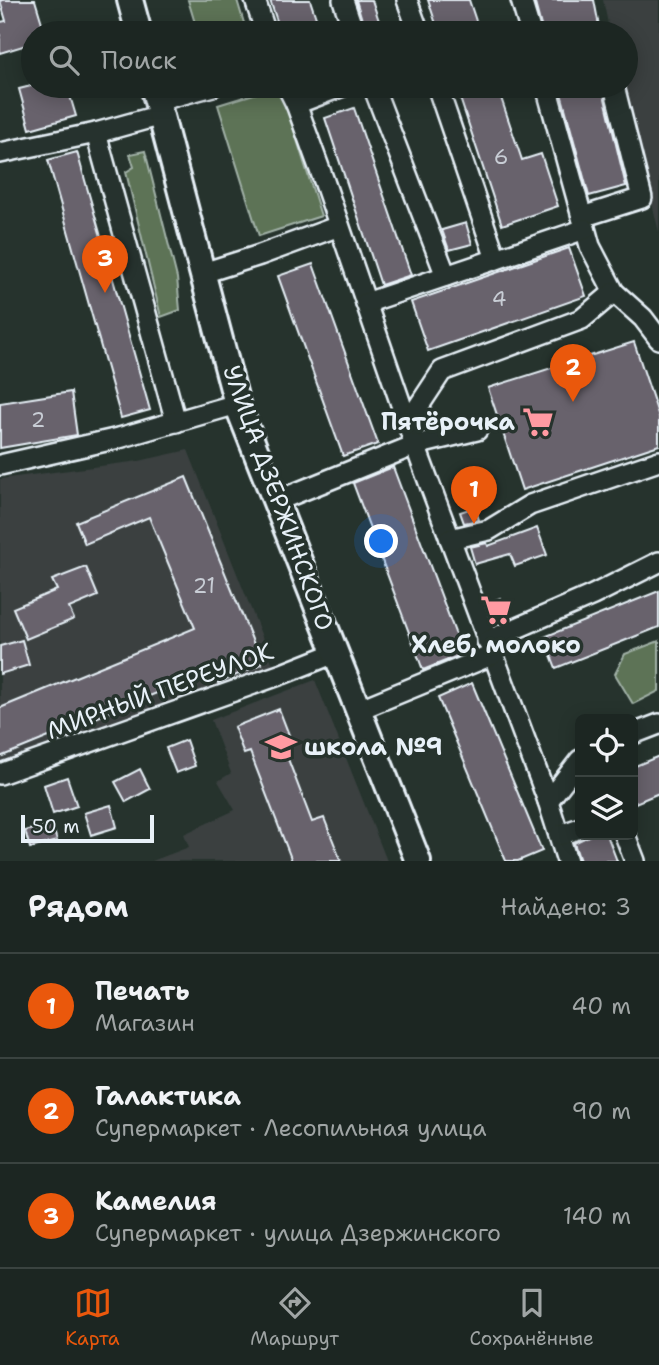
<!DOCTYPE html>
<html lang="ru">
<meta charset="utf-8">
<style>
body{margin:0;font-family:"Shantell Sans",sans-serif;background:#252e2a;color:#f1f3f6}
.controls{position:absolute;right:21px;bottom:21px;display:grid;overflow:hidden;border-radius:10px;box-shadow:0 4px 18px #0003}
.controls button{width:63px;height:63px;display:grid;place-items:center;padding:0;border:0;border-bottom:2px solid #3a4340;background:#1c2622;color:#f1f3f6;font:35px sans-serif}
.scale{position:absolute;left:21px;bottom:18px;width:133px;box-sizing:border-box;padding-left:7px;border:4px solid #e8f1f8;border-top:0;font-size:19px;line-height:24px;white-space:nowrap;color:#e8f1f8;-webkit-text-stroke:5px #26332d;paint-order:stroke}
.you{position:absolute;left:382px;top:542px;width:24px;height:24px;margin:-18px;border:5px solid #fff;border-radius:50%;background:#1a73e8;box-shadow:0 0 0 10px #1a73e833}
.badge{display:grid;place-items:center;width:46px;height:46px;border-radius:50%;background:#ea580c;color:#fff;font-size:23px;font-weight:700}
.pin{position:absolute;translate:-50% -58px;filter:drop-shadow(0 2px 4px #0008)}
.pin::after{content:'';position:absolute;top:37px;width:24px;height:21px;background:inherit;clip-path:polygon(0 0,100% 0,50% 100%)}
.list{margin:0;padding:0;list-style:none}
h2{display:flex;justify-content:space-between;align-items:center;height:91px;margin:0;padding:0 28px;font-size:30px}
h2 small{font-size:23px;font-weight:400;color:#a0a5a5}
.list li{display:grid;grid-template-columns:46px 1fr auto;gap:21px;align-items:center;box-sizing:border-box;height:105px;padding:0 28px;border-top:2px solid #3a4340}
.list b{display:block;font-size:26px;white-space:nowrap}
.list p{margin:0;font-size:23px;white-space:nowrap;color:#a0a5a5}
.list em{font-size:23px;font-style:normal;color:#a0a5a5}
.icon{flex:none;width:38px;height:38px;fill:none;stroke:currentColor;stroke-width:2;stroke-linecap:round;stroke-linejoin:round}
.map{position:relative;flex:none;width:659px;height:861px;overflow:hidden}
.search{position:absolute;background:#1c2622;box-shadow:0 4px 18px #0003;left:21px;right:21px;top:21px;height:77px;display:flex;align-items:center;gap:18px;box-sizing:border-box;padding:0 24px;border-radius:38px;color:#a0a5a5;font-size:26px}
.sheet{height:406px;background:#1c2622}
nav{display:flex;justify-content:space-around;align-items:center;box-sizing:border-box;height:98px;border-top:2px solid #3a4340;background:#1c2622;font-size:19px;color:#a0a5a5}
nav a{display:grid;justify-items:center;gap:4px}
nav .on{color:#ea580c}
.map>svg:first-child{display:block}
.built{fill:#3a4140}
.green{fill:#5d7357;stroke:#a2b2a8;stroke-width:2}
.building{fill:#67626c;stroke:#e8f1f8;stroke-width:2}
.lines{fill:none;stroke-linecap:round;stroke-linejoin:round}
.minor-casing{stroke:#e8f1f8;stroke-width:24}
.major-casing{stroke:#e8f1f8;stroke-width:30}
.minor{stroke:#26332d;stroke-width:19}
.major{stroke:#26332d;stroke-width:24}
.labels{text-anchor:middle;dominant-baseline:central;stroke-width:7;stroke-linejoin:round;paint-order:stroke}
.number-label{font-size:21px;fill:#c8cdd5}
.poi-label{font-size:24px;font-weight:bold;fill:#e8f1f8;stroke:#26332d;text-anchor:end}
.street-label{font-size:24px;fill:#e8f1f8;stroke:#26332d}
</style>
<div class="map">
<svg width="659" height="861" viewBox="0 0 659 861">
<rect width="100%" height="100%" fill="#26332d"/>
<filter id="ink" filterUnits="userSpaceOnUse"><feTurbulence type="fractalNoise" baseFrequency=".0143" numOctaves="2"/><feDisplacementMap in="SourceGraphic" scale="14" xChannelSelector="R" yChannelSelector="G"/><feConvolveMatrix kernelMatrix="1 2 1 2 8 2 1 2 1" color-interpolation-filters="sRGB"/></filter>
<g filter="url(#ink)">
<g class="built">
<polygon points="603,0 659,0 659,232 623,86 626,86 626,33 610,33"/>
<polygon points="188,450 274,667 0,765 0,479 139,461"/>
<polygon points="315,680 387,861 152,861 189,847 184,834 235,810 218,781 231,773 211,720"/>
</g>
<g class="green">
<polygon points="188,0 237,0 247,33 198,33"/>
<polygon points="280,86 321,216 259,236 218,105"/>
<polygon points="145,151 177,278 180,310 161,317 126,172 134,167 130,154"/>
<polygon points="659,641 659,691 633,704 615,674 625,654"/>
</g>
<g class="building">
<polygon points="0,0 35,0 45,33 33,33 33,43 0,53 0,22 6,21"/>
<polygon points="270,0 310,0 321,33 281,33"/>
<polygon points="356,0 372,0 383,33 366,33"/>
<polygon points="428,0 469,0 480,33 439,33"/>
<polygon points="534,0 594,0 599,26 569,33 543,33"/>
<polygon points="31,86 67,86 76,116 30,129 19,89"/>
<polygon points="456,86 497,86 522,160 541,154 558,206 502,225"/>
<polygon points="559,86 602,86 626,186 589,196"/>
<polygon points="354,108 411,275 381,285 325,118"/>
<polygon points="77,152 150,410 121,418 48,160"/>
<polygon points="466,223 472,244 449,250 442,230"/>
<polygon points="569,248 586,296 428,351 411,302"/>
<polygon points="313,264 378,444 343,456 278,276"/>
<polygon points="634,342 659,417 659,445 522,490 488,388"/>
<polygon points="71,392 77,435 0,448 0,403"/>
<polygon points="393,467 463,654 423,670 353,483"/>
<polygon points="186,477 262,664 218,683 213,670 0,757 0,708 195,628 149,517 85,544 76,522"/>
<polygon points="475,507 479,520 464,523 460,512"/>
<polygon points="537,528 547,555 515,566 510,554 475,564 470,547 487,543 488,546"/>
<polygon points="86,567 98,596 69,608 74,619 26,639 13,608 57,590 52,580"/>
<polygon points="659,591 659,627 556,668 544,637"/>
<polygon points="500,598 507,616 494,620 487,603"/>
<polygon points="22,640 29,665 0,674 0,646"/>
<polygon points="472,683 542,851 518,861 506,861 438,698"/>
<polygon points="279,709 289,735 280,738 312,822 324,818 341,861 292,861 250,752 244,754 234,727"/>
<polygon points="186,740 195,766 176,773 166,748"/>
<polygon points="659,756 659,793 633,804 633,767"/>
<polygon points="140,769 150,789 126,802 115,782"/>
<polygon points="67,777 77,806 53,814 44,785"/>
<polygon points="111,805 117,827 91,835 84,813"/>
<polygon points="52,824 57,841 30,848 25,831"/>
<polygon points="590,835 607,835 617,861 580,861 574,843"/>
</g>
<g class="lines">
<defs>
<g id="minor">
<polyline points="255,0 266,33"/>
<polyline points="343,0 354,33"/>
<polyline points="407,0 419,33"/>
<polyline points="521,0 531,33"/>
<polyline points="287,86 296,104 324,181 415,445 477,430"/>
<polyline points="373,86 446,276"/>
<polyline points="437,86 496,259"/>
<polyline points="546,86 590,246 614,292 643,318 659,339"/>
<polyline points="157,101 213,86"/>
<polyline points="296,104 343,86"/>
<polyline points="96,133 176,422"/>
<polyline points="0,153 96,133 161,115"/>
<polyline points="582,217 642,198 614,86"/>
<polyline points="203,273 260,255 339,226"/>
<polyline points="366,303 585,229"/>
<polyline points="407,424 442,371 582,319 614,292"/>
<polyline points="0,465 119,438 237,404"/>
<polyline points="274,502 415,445 548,801 567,861"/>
<polyline points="450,539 489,530 530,505 659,461"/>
<polyline points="487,641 593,595 659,562"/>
<polyline points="358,710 492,655"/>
<polyline points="633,734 659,724"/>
<polyline points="0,774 282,674 335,653"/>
<polyline points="548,801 580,760"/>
<polyline points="560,835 580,828"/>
<polyline points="625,835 635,861"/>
</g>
<g id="major">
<polyline points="130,0 139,33"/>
<polyline points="153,86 237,404 418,861"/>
</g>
</defs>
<use href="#minor" class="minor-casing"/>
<use href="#major" class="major-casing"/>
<use href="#minor" class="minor"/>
<use href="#major" class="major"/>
</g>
</g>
<defs>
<symbol id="supermarket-bare" viewBox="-9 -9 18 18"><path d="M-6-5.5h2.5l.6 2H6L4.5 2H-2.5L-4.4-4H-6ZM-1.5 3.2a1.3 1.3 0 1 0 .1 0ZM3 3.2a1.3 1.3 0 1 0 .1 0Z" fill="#ff9aa2" stroke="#26332d" stroke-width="2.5" paint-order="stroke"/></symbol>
<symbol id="school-bare" viewBox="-9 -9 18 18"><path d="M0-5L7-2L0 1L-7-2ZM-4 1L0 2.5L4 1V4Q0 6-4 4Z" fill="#ff9aa2" stroke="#26332d" stroke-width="2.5" paint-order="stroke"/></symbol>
</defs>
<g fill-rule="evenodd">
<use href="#supermarket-bare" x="516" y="400" width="44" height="44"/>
<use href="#supermarket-bare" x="474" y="588" width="44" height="44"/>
<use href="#school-bare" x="259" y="725" width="44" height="44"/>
</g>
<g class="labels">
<g class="number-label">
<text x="501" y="157">6</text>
<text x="499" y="299">4</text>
<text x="38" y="420">2</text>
<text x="204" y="586">21</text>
</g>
<g class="poi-label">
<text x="515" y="422">Пятёрочка</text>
<text x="496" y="645" text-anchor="middle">Хлеб, молоко</text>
<text x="304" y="747" text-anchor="start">школа №9</text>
</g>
<g class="street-label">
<text transform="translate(278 498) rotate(70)">УЛИЦА ДЗЕРЖИНСКОГО</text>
<text transform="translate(160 691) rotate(-20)">МИРНЫЙ ПЕРЕУЛОК</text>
</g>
</g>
</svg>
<div class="controls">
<button><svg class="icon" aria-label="locate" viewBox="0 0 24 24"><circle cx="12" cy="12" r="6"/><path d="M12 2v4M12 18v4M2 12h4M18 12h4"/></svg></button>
<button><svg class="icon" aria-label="layers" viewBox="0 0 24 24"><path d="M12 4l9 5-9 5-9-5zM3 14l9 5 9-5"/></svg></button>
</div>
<div class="scale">50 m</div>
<div class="you"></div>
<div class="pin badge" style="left:474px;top:524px">1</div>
<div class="pin badge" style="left:573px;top:402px">2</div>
<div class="pin badge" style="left:105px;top:293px">3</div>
<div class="search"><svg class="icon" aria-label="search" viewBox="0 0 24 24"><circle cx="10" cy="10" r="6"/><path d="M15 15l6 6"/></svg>Поиск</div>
</div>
<section class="sheet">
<h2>Рядом<small>Найдено: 3</small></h2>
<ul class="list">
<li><span class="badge">1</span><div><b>Печать</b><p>Магазин</p></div><em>40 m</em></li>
<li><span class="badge">2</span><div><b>Галактика</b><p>Супермаркет · Лесопильная улица</p></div><em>90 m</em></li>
<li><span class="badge">3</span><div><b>Камелия</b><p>Супермаркет · улица Дзержинского</p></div><em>140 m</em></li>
</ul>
</section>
<nav>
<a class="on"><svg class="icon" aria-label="map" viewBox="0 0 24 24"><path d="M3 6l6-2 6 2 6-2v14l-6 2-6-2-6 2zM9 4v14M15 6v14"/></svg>Карта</a>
<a><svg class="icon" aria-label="directions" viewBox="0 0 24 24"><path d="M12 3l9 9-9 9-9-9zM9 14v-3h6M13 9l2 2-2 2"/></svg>Маршрут</a>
<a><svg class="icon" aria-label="saved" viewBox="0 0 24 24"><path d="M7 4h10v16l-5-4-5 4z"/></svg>Сохранённые</a>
</nav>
